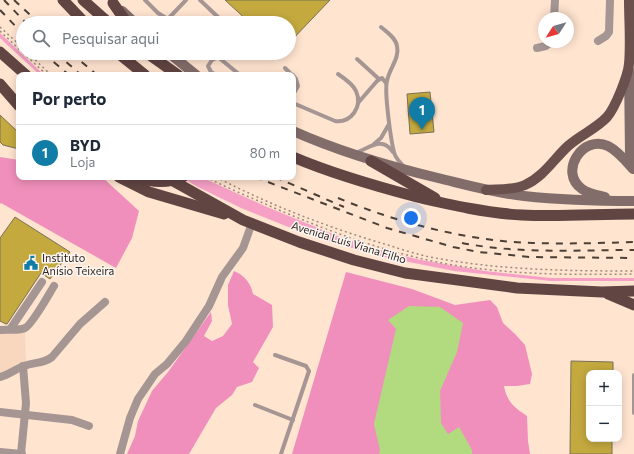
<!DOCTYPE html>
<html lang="pt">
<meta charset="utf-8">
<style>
body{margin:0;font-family:Commissioner,sans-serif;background:#f2f2f3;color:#1f2937}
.controls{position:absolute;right:12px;bottom:12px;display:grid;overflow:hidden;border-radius:8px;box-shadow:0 2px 10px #0003}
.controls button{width:36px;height:36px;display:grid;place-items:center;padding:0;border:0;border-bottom:1px solid #e0e1e3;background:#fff;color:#1f2937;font:20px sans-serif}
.compass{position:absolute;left:538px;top:12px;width:36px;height:36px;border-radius:50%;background:#fff;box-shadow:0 2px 10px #0003;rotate:234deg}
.you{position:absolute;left:411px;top:218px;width:14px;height:14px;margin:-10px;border:3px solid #fff;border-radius:50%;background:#1a73e8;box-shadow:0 0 0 6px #1a73e833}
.badge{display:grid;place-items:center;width:26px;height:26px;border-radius:50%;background:#117da6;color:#fff;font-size:13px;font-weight:700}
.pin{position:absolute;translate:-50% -33px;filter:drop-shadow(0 1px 2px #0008)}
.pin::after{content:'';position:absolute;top:21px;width:14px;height:12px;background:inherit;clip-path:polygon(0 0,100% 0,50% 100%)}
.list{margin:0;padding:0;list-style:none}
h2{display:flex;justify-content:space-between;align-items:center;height:52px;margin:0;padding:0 16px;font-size:17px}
h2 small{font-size:13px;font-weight:400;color:#747a83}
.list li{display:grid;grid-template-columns:26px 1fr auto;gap:12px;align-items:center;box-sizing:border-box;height:56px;padding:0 16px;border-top:1px solid #e0e1e3}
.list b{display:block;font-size:15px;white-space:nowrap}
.list p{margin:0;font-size:13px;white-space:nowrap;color:#747a83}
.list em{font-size:13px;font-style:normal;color:#747a83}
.icon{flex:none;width:22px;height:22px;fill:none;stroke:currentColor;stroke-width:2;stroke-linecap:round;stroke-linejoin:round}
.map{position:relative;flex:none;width:634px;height:454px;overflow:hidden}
.search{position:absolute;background:#fff;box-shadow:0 2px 10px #0003;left:16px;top:16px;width:280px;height:44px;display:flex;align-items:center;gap:10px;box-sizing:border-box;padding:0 14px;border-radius:22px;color:#747a83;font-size:15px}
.panel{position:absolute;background:#fff;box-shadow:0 2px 10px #0003;left:16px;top:72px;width:280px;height:108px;border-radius:8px}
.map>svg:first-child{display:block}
.built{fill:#f8d7be}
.green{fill:#f6a0c6}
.forest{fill:#f08fbb}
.water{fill:#b2db80}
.building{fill:#c4a93f;stroke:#787156}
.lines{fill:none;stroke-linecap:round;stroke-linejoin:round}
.path{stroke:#9d8a7c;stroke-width:1.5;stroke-dasharray:2 3;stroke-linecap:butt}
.service{stroke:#a59694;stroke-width:4}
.minor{stroke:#a59694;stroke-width:8}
.secondary{stroke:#836d6b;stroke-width:10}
.primary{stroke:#6a514e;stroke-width:10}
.trunk{stroke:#604542;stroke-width:11}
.rail{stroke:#4b3f36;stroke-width:2;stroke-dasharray:7 7;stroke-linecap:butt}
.trunk-bridge{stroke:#604542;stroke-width:11}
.labels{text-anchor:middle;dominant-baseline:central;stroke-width:3;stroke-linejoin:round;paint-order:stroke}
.street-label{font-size:11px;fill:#30261f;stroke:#fcf6f2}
.poi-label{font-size:11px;fill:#30261f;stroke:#fcf6f2;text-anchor:start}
</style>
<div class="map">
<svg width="634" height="454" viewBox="0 0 634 454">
<rect width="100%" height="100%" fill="#ffe4d0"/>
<polygon class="built" points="25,332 26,361 0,375 0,334"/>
<g class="green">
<polygon points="0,33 44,75 40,75 0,38"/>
<polygon points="181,177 201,177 267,207 340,237 387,252 421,260 485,271 551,278 634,278 634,281 551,281 454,271 384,257 338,244 291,228 241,208 198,187"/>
</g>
<g class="forest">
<polygon points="0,157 19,160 19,177 102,177 139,211 132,238 116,268 1,203 0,204"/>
<path d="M234,271C244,275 251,283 253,294L272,305L273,327L253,362L259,368L252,382L237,387L232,395L216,408L189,454H127L135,436L138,421L152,391L168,372L211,312L212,321L204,336L212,341L223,336L232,324L228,305V285Z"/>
<path d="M346,272L412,289L455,305L490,300L497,307L503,323L515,334L525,345L532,374L530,384L517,386H504C507,402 514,407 527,416L528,441L530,454H292Z"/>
</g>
<polygon class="water" points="409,306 440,307 463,323 457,352 440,391 441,423 448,434 459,427 472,450 472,454 379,454 380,450 374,424 396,329 388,320"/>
<g class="building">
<polygon points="225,0 330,0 289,43 289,23 250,23"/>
<polygon points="430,92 434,132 410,134 407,94"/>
<polygon points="0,115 19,133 19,149 3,145 0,142"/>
<polygon points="15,217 70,252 50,279 41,273 7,324 6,324 0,321 0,238"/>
<polygon points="571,361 613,362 613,373 589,373 589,439 612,439 612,454 570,454"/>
</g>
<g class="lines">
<g class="path">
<polyline points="0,27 23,48"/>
<polyline points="0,31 23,53"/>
<polyline points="23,53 47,75"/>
<polyline points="28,53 51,75"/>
<path d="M206,177C227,188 250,197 272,207C321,228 371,247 423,259C492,275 564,275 634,274"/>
<path d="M216,177C270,205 329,228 388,245C400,249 413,253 425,256C494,270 565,271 634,271"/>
</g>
<g class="service">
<polyline points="145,0 158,13 174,23"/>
<polyline points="200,0 219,18 220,21 219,23"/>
<polyline points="167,20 186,0"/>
<path d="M381,27C387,32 396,38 397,46C400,58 389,69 387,81C384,91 391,141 394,152C395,158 400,162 404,167"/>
<polyline points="213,53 218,57"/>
<polyline points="357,59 379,79"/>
<polyline points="285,68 292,75"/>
<polyline points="216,75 211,72 208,66 212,60 218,57 240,75"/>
<polyline points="293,75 296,79 298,86 293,95"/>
<path d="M293,103L335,121C351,123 363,107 356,91C353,84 344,78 338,74"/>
<polyline points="358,103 377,81 382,78 386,83"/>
<polyline points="374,144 381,138 389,124"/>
<path d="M355,153C369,149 381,135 393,152"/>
<polyline points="275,355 306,366 309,371 281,454"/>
<polyline points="634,375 634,413"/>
<polyline points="255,405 293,420"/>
</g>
<g class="minor">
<polyline points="554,18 555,0"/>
<polyline points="598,41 606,36 609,32 610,0"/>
<polyline points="537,48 546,46 551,42"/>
<polyline points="11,328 42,282"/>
<path d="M0,330C7,329 20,331 25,328C32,325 49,294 54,286"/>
<path d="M0,377C9,375 15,369 24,366C34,362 43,364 52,357L80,324L105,302"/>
<polyline points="0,412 72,420 89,426"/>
<polyline points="0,452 22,454"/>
<polyline points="21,454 26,403 23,366"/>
<polyline points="120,454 130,418 138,399 155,374 167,364 186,341 209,306 222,277 243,248 252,223"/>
</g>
<g class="secondary">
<polyline points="122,11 135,23"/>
<polyline points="169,53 196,75"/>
<polyline points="629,70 630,154 633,168"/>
<path d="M293,131C340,152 388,166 438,178C467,185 495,193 524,196C561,200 597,201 634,201"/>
<path d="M605,197C597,195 589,194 582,189C558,172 583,134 608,146C618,151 626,161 633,169"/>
</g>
<path class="primary" d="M486,190C498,189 514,190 525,185C543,177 554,159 568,146C580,135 596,129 607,117C615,108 628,76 629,64C631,43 629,21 629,0"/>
<g class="trunk">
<polyline points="63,0 85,23"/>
<polyline points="83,0 109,23"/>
<polyline points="113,3 127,23"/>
<polyline points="0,52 26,75"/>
<polyline points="118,53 145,75"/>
<polyline points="147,53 178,75"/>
<polyline points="0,84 19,106"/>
<path d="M293,157C333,174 375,186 417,197C451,205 486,213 522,215C559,217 597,214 634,214"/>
<polyline points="371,161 435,198"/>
<polyline points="119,177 149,192 224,214"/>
<polyline points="166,177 243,220 299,242 354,260 405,273 517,288 602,292 634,291"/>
<polyline points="608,294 634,305"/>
</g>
<g class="rail">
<polyline points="4,0 26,23"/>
<polyline points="14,0 39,23"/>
<polyline points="0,10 23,34"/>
<polyline points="43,53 69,75"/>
<polyline points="56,53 81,75"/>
<polyline points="71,53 97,75"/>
<polyline points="255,177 387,228 453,247 479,252 530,257 634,258"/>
<polyline points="275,177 344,207"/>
<path d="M338,198C398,223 468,241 533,243C567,244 601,243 634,242"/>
<path d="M462,243C519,254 577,250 634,250"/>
</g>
<path class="trunk-bridge" d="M138,177C152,183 169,183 183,177"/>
</g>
<defs>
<symbol id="civic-bare" viewBox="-9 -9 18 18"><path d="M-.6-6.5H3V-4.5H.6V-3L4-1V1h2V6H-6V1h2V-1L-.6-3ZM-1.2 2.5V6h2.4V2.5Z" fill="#117da6" stroke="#fcf6f2" stroke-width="2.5" paint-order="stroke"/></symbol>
</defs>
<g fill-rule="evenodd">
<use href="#civic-bare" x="21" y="253" width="20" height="20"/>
</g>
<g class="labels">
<g class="street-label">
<text transform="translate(349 242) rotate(17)">Avenida Luís Viana Filho</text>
</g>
<g class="poi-label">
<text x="42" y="257">Instituto<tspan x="42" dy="13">Anísio Teixeira</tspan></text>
</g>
</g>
</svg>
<div class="controls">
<button>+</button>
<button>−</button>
</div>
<svg class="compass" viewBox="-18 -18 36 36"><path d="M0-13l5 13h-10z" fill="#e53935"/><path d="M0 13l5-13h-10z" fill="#747a83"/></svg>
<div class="you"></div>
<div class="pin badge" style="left:422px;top:130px">1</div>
<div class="search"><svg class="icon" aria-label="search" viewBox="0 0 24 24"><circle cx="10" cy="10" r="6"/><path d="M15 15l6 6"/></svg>Pesquisar aqui</div>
<section class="panel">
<h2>Por perto<small></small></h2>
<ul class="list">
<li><span class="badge">1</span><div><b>BYD</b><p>Loja</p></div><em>80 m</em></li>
</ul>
</section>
</div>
